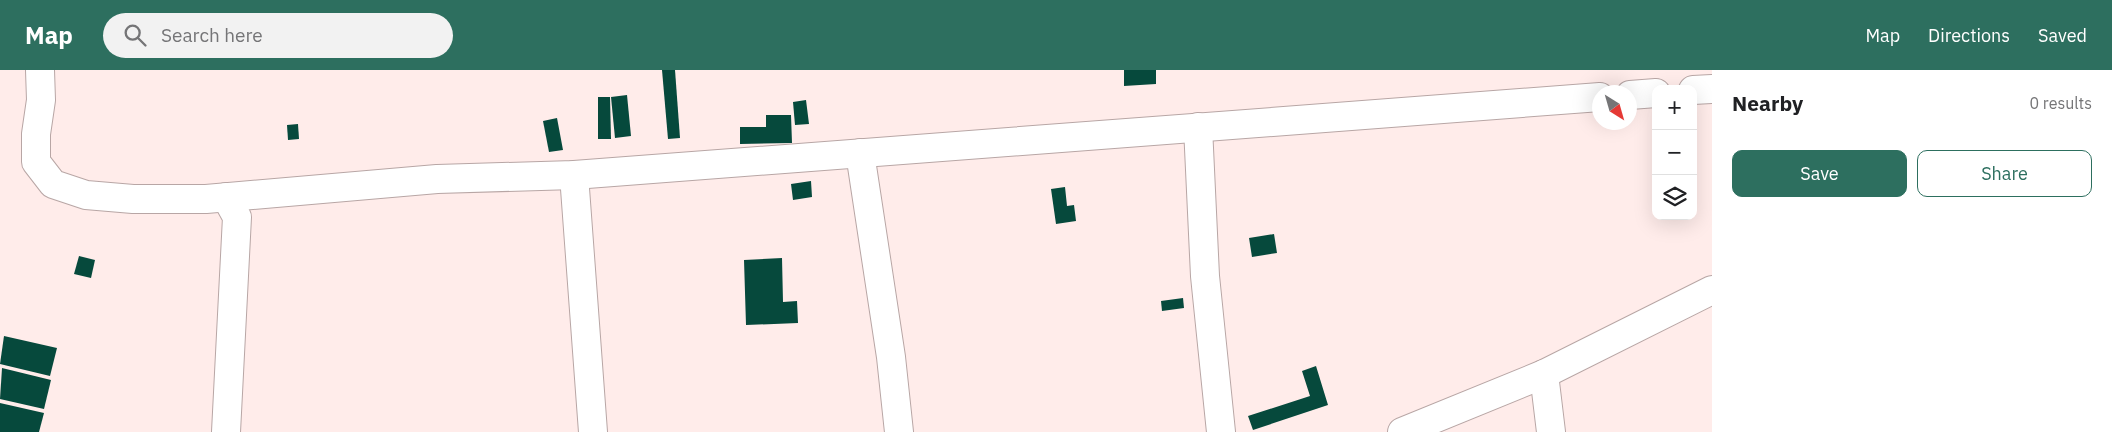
<!DOCTYPE html>
<meta charset="utf-8">
<style>
body{margin:0;font-family:"IBM Plex Sans",sans-serif;background:#f2f2f2;color:#202124}
.controls{position:absolute;right:15px;top:15px;display:grid;overflow:hidden;border-radius:10px;box-shadow:0 5px 20px #0002}
.controls button{width:45px;height:45px;display:grid;place-items:center;padding:0;border:0;border-bottom:1px solid #e0e0e0;background:#fff;color:#202124;font:25px sans-serif}
.compass{position:absolute;left:1592px;top:15px;width:45px;height:45px;border-radius:50%;background:#fff;box-shadow:0 5px 20px #0002;rotate:143deg}
.list{margin:0;padding:0;list-style:none}
h2{display:flex;justify-content:space-between;align-items:center;height:65px;margin:0;padding:0 20px;font-size:21px}
h2 small{font-size:16px;font-weight:400;color:#757577}
.actions{display:flex;gap:10px;padding:15px 20px}
.actions a{flex:1;padding:11px 0;border:1px solid #2d6f5f;border-radius:10px;text-align:center;font-size:18px;color:#2d6f5f}
.actions .main{background:#2d6f5f;color:#fff}
.icon{flex:none;width:28px;height:28px;fill:none;stroke:currentColor;stroke-width:2;stroke-linecap:round;stroke-linejoin:round}
.map{position:relative;flex:none;width:1712px;height:362px;overflow:hidden}
header{display:flex;align-items:center;gap:30px;box-sizing:border-box;height:70px;padding:0 25px;background:#2d6f5f;color:#fff}
header strong{font-size:24px}
nav{display:flex;gap:28px;margin-inline-start:auto;font-size:18px}
.search{width:350px;height:45px;background:#f2f2f2;display:flex;align-items:center;gap:12px;box-sizing:border-box;padding:0 18px;border-radius:28px;color:#757577;font-size:19px}
main{display:flex}
aside{flex:1;background:#fff}
.map>svg:first-child{display:block}
.building{fill:#06493c}
.lines{fill:none;stroke-linecap:round;stroke-linejoin:round}
.minor-casing{stroke:#b8a6a5;stroke-width:30}
.minor{stroke:#fff;stroke-width:28}
</style>
<header>
<strong>Map</strong>
<div class="search"><svg class="icon" aria-label="search" viewBox="0 0 24 24"><circle cx="10" cy="10" r="6"/><path d="M15 15l6 6"/></svg>Search here</div>
<nav><a>Map</a><a>Directions</a><a>Saved</a></nav>
</header>
<main>
<div class="map">
<svg width="1712" height="362" viewBox="0 0 1712 362">
<rect width="100%" height="100%" fill="#ffecea"/>
<g class="building">
<polygon points="662,0 675,0 680,68 668,69"/>
<polygon points="1124,0 1156,0 1156,14 1124,16"/>
<polygon points="627,25 631,66 615,68 611,27"/>
<polygon points="598,27 610,27 611,69 598,69"/>
<polygon points="806,30 809,54 795,55 793,32"/>
<polygon points="766,45 791,45 792,73 740,74 740,57 766,57"/>
<polygon points="557,48 563,80 549,82 543,51"/>
<polygon points="298,54 299,69 288,70 287,55"/>
<polygon points="811,111 812,127 793,130 791,114"/>
<polygon points="1065,117 1067,136 1074,135 1076,151 1056,154 1051,119"/>
<polygon points="1274,164 1277,183 1252,187 1249,168"/>
<polygon points="79,186 95,190 91,208 74,204"/>
<polygon points="782,188 783,232 797,231 798,253 746,255 744,190"/>
<polygon points="1183,228 1184,238 1162,241 1161,231"/>
<polygon points="4,266 57,278 50,306 0,294"/>
<polygon points="1316,296 1328,335 1253,360 1248,346 1310,326 1302,301"/>
<polygon points="2,298 51,310 44,339 0,329"/>
<polygon points="0,333 44,343 39,362 0,362"/>
</g>
<g class="lines">
<defs>
<g id="minor">
<polyline points="40,0 41,30 36,64 36,92 53,114 86,125 133,129 206,129 437,109 574,105 1600,27"/>
<polyline points="1693,20 1712,19"/>
<polyline points="1630,25 1656,23"/>
<polyline points="1198,57 1205,206 1221,362"/>
<polyline points="860,83 891,287 899,362"/>
<polyline points="574,105 593,362"/>
<polyline points="226,127 237,147 226,362"/>
<polyline points="1544,304 1551,362"/>
<polyline points="1402,362 1544,304 1712,220"/>
</g>
</defs>
<use href="#minor" class="minor-casing"/>
<use href="#minor" class="minor"/>
</g>
</svg>
<div class="controls">
<button>+</button>
<button>−</button>
<button><svg class="icon" aria-label="layers" viewBox="0 0 24 24"><path d="M12 4l9 5-9 5-9-5zM3 14l9 5 9-5"/></svg></button>
</div>
<svg class="compass" viewBox="-18 -18 36 36"><path d="M0-13l5 13h-10z" fill="#e53935"/><path d="M0 13l5-13h-10z" fill="#757577"/></svg>
</div>
<aside>
<h2>Nearby<small>0 results</small></h2>
<ul class="list">
</ul>
<div class="actions"><a class="main">Save</a><a>Share</a></div>
</aside>
</main>
